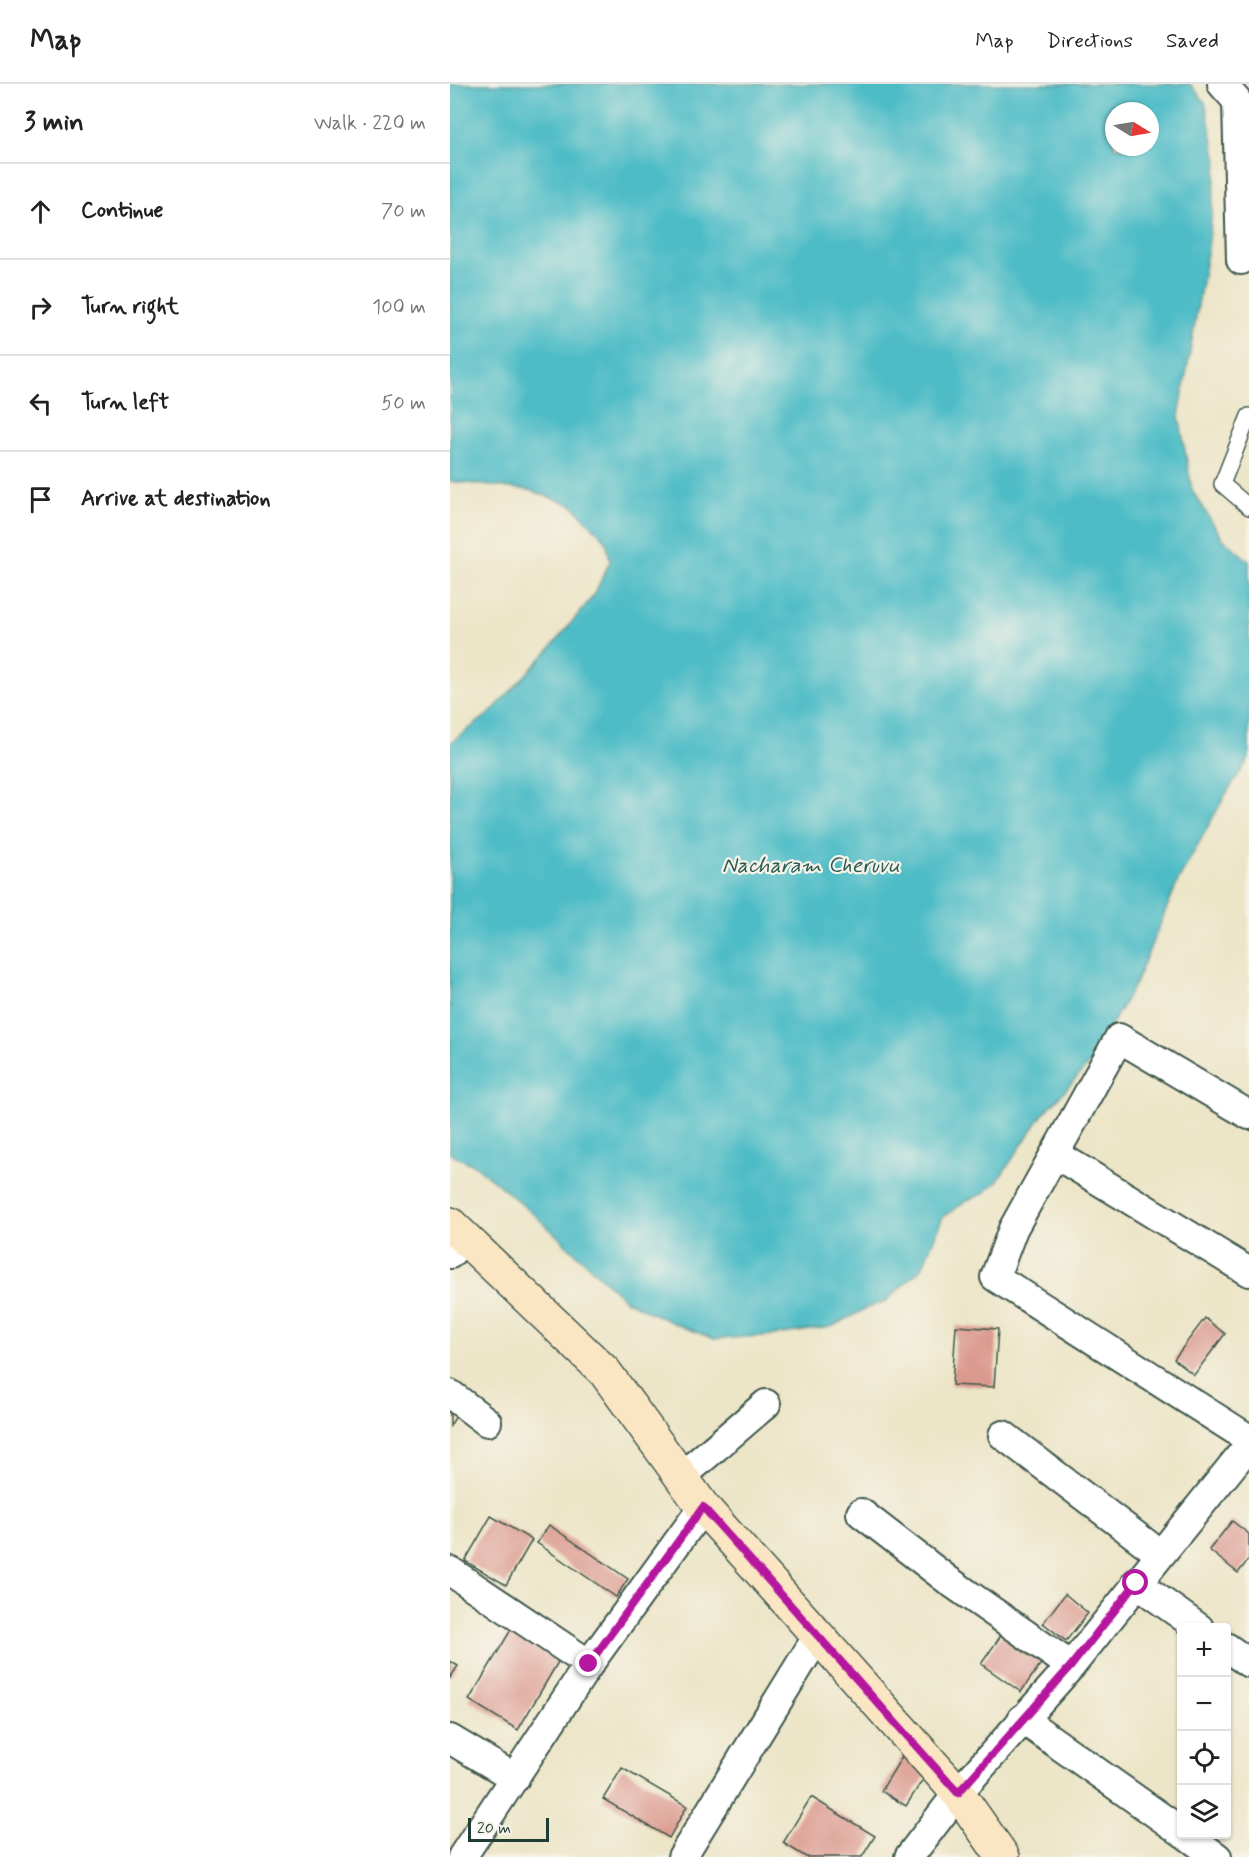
<!DOCTYPE html>
<meta charset="utf-8">
<style>
body{margin:0;font-family:Mynerve,sans-serif;background:#f2f2f2;color:#222}
.controls{position:absolute;right:18px;bottom:18px;display:grid;overflow:hidden;border-radius:6px;box-shadow:0 2px 4px #0004}
.controls button{width:54px;height:54px;display:grid;place-items:center;padding:0;border:0;border-bottom:2px solid #e0e0e0;background:#fff;color:#222;font:30px sans-serif}
.compass{position:absolute;left:655px;top:18px;width:54px;height:54px;border-radius:50%;background:#fff;box-shadow:0 2px 4px #0004;rotate:101deg}
.scale{position:absolute;left:18px;bottom:15px;width:81px;box-sizing:border-box;padding-left:6px;border:3px solid #1f3d34;border-top:0;font-size:16px;line-height:21px;white-space:nowrap;color:#1f3d34;-webkit-text-stroke:4px #f7f3e8;paint-order:stroke}
.stop{position:absolute;width:18px;height:18px;margin:-14px;border:4px solid #b5179e;border-radius:50%;background:#fff}
.stop.end{background:#b5179e;border-color:#fff;box-shadow:0 2px 6px #0008}
.list{margin:0;padding:0;list-style:none}
h2{display:flex;justify-content:space-between;align-items:center;height:78px;margin:0;padding:0 24px;font-size:26px}
h2 small{font-size:20px;font-weight:400;color:#767676}
.list li{display:grid;grid-template-columns:39px 1fr auto;gap:18px;align-items:center;box-sizing:border-box;height:96px;padding:0 24px;border-top:2px solid #e0e0e0}
.list b{display:block;font-size:22px;white-space:nowrap}
.list em{font-size:20px;font-style:normal;color:#767676}
.icon{flex:none;width:33px;height:33px;fill:none;stroke:currentColor;stroke-width:2;stroke-linecap:round;stroke-linejoin:round}
.map{position:relative;flex:none;width:799px;height:1773px;overflow:hidden}
header{display:flex;align-items:center;gap:36px;box-sizing:border-box;height:84px;padding:0 30px;background:#fff;border-bottom:2px solid #e0e0e0}
header strong{font-size:28px}
nav{display:flex;gap:33px;margin-inline-start:auto;font-size:21px}
main{display:flex}
aside{flex:1;background:#fff}
.map>svg:first-child{display:block}
.water{fill:#4ebcc6;stroke:#367c7d;stroke-width:1.5;fill-rule:evenodd}
.building{fill:#db9a8f}
.lines{fill:none;stroke-linecap:round;stroke-linejoin:round}
.lane-casing{stroke:#3e564a;stroke-width:18}
.street-casing{stroke:#3e564a;stroke-width:32}
.secondary-casing{stroke:#3e564a;stroke-width:36}
.lane{stroke:#fff;stroke-width:15}
.street{stroke:#fff;stroke-width:28}
.secondary{stroke:#fbe6c4;stroke-width:33}
.route{stroke:#b5179e;stroke-width:8}
.labels{text-anchor:middle;dominant-baseline:central;stroke-width:4.5;stroke-linejoin:round;paint-order:stroke}
.water-label{font-size:22px;font-style:italic;fill:#2b5d58;stroke:#f7f3e8}
</style>
<header>
<strong>Map</strong>
<nav><a>Map</a><a>Directions</a><a>Saved</a></nav>
</header>
<main>
<aside>
<h2>3 min<small>Walk · 220 m</small></h2>
<ul class="list">
<li><svg class="icon" aria-label="ahead" viewBox="0 0 24 24"><path d="M12 20V5M6 11l6-6 6 6"/></svg><div><b>Continue</b></div><em>70 m</em></li>
<li><svg class="icon" aria-label="right" viewBox="0 0 24 24"><path d="M7 20v-9h11M14 6l5 5-5 5"/></svg><div><b>Turn right</b></div><em>100 m</em></li>
<li><svg class="icon" aria-label="left" viewBox="0 0 24 24"><path d="M17 20v-9H6M10 6l-5 5 5 5"/></svg><div><b>Turn left</b></div><em>50 m</em></li>
<li><svg class="icon" aria-label="arrive" viewBox="0 0 24 24"><path d="M6 21V4h12l-3 4 3 4H6"/></svg><div><b>Arrive at destination</b></div></li>
</ul>
</aside>
<div class="map">
<svg width="799" height="1773" viewBox="0 0 799 1773">
<rect width="100%" height="100%" fill="#f7f3e8"/>
<filter id="ink" filterUnits="userSpaceOnUse"><feTurbulence type="fractalNoise" baseFrequency=".0167" numOctaves="2"/><feDisplacementMap in="SourceGraphic" scale="12" xChannelSelector="R" yChannelSelector="G"/><feConvolveMatrix kernelMatrix="1 2 1 2 8 2 1 2 1" color-interpolation-filters="sRGB"/></filter>
<filter id="wash" filterUnits="userSpaceOnUse"><feTurbulence type="fractalNoise" baseFrequency=".008" numOctaves="4" result="noise"/><feDisplacementMap in="SourceGraphic" scale="24" xChannelSelector="R" yChannelSelector="G"/><feGaussianBlur stdDeviation="1.35" result="paint"/><feColorMatrix in="noise" values="0 0 0 0 0 0 0 0 0 0 0 0 0 0 0 0 0 1.4 0 .05"/><feComposite in="paint" operator="in"/></filter>
<g filter="url(#wash)">
<rect width="100%" height="100%" fill="#ece5c7"/>
<path class="water" d="M0,0H740L755,18L767,78L759,157L729,332L742,406L772,454L799,477V675L777,708L728,797L686,898L639,980L591,1033L546,1099L531,1111L518,1116L493,1133L472,1184L436,1217L419,1223L381,1243L326,1251L264,1255L223,1239L175,1216L87,1133L26,1082L0,1070V659L40,629L99,566L144,511L160,477L156,457L122,421L79,406L0,397ZM664,27H700V63H664Z"/>
<g id="blocks">
<g class="building">
<polygon points="755,1234 775,1250 744,1291 724,1275"/>
<polygon points="506,1242 548,1245 544,1303 502,1301"/>
<polygon points="0,1328 6,1332 0,1342"/>
<polygon points="41,1432 82,1456 56,1501 15,1477"/>
<polygon points="782,1437 799,1450 799,1475 788,1489 759,1466"/>
<polygon points="99,1441 178,1495 166,1513 87,1459"/>
<polygon points="615,1510 638,1529 616,1557 593,1539"/>
<polygon points="62,1544 111,1573 68,1646 19,1616"/>
<polygon points="554,1547 594,1575 571,1608 531,1580"/>
<polygon points="0,1577 8,1582 0,1594"/>
<polygon points="453,1671 479,1686 456,1722 431,1707"/>
<polygon points="172,1684 237,1722 219,1754 153,1715"/>
<polygon points="361,1713 425,1752 412,1773 356,1773 333,1759"/>
</g>
</g>
</g>
<g filter="url(#ink)">
<use href="#blocks" fill-opacity="0" stroke="#3e564a" stroke-width="1.5"/>
<g class="lines">
<defs>
<polyline id="lane" points="799,332 772,400 799,423"/>
<g id="street">
<polyline points="772,0 787,17 791,176"/>
<polyline points="799,1031 669,954 563,1145 545,1193 799,1355"/>
<polyline points="605,1070 799,1188"/>
<polyline points="0,1170 14,1153"/>
<polyline points="0,1310 37,1338"/>
<polyline points="553,1351 710,1470"/>
<polyline points="231,1393 316,1320"/>
<polyline points="411,1429 499,1497 621,1582"/>
<polyline points="0,1487 139,1580"/>
<polyline points="686,1499 749,1544"/>
<polyline points="776,1563 799,1579"/>
<polyline points="572,1635 732,1748"/>
<polyline points="0,1655 65,1694"/>
<polyline points="735,1750 767,1773"/>
<polyline points="12,1773 139,1580 253,1423"/>
<polyline points="232,1773 367,1553"/>
<polyline points="459,1773 508,1709 621,1582 799,1361"/>
</g>
<polyline id="secondary" points="0,1140 155,1288 253,1423 508,1709 553,1773"/>
</defs>
<use href="#lane" class="lane-casing"/>
<use href="#street" class="street-casing"/>
<use href="#secondary" class="secondary-casing"/>
<use href="#lane" class="lane"/>
<use href="#street" class="street"/>
<use href="#secondary" class="secondary"/>
</g>
</g>
<g class="lines" filter="url(#ink)">
<polyline class="route" points="139,1580 253,1423 508,1709 621,1582 686,1499"/>
</g>
<g class="labels">
<g class="water-label">
<text x="361" y="782">Nacharam Cheruvu</text>
</g>
</g>
</svg>
<div class="controls">
<button>+</button>
<button>−</button>
<button><svg class="icon" aria-label="locate" viewBox="0 0 24 24"><circle cx="12" cy="12" r="6"/><path d="M12 2v4M12 18v4M2 12h4M18 12h4"/></svg></button>
<button><svg class="icon" aria-label="layers" viewBox="0 0 24 24"><path d="M12 4l9 5-9 5-9-5zM3 14l9 5 9-5"/></svg></button>
</div>
<svg class="compass" viewBox="-18 -18 36 36"><path d="M0-13l5 13h-10z" fill="#e53935"/><path d="M0 13l5-13h-10z" fill="#767676"/></svg>
<div class="scale">20 m</div>
<div class="stop" style="left:686px;top:1499px"></div>
<div class="stop end" style="left:139px;top:1580px"></div>
</div>
</main>
